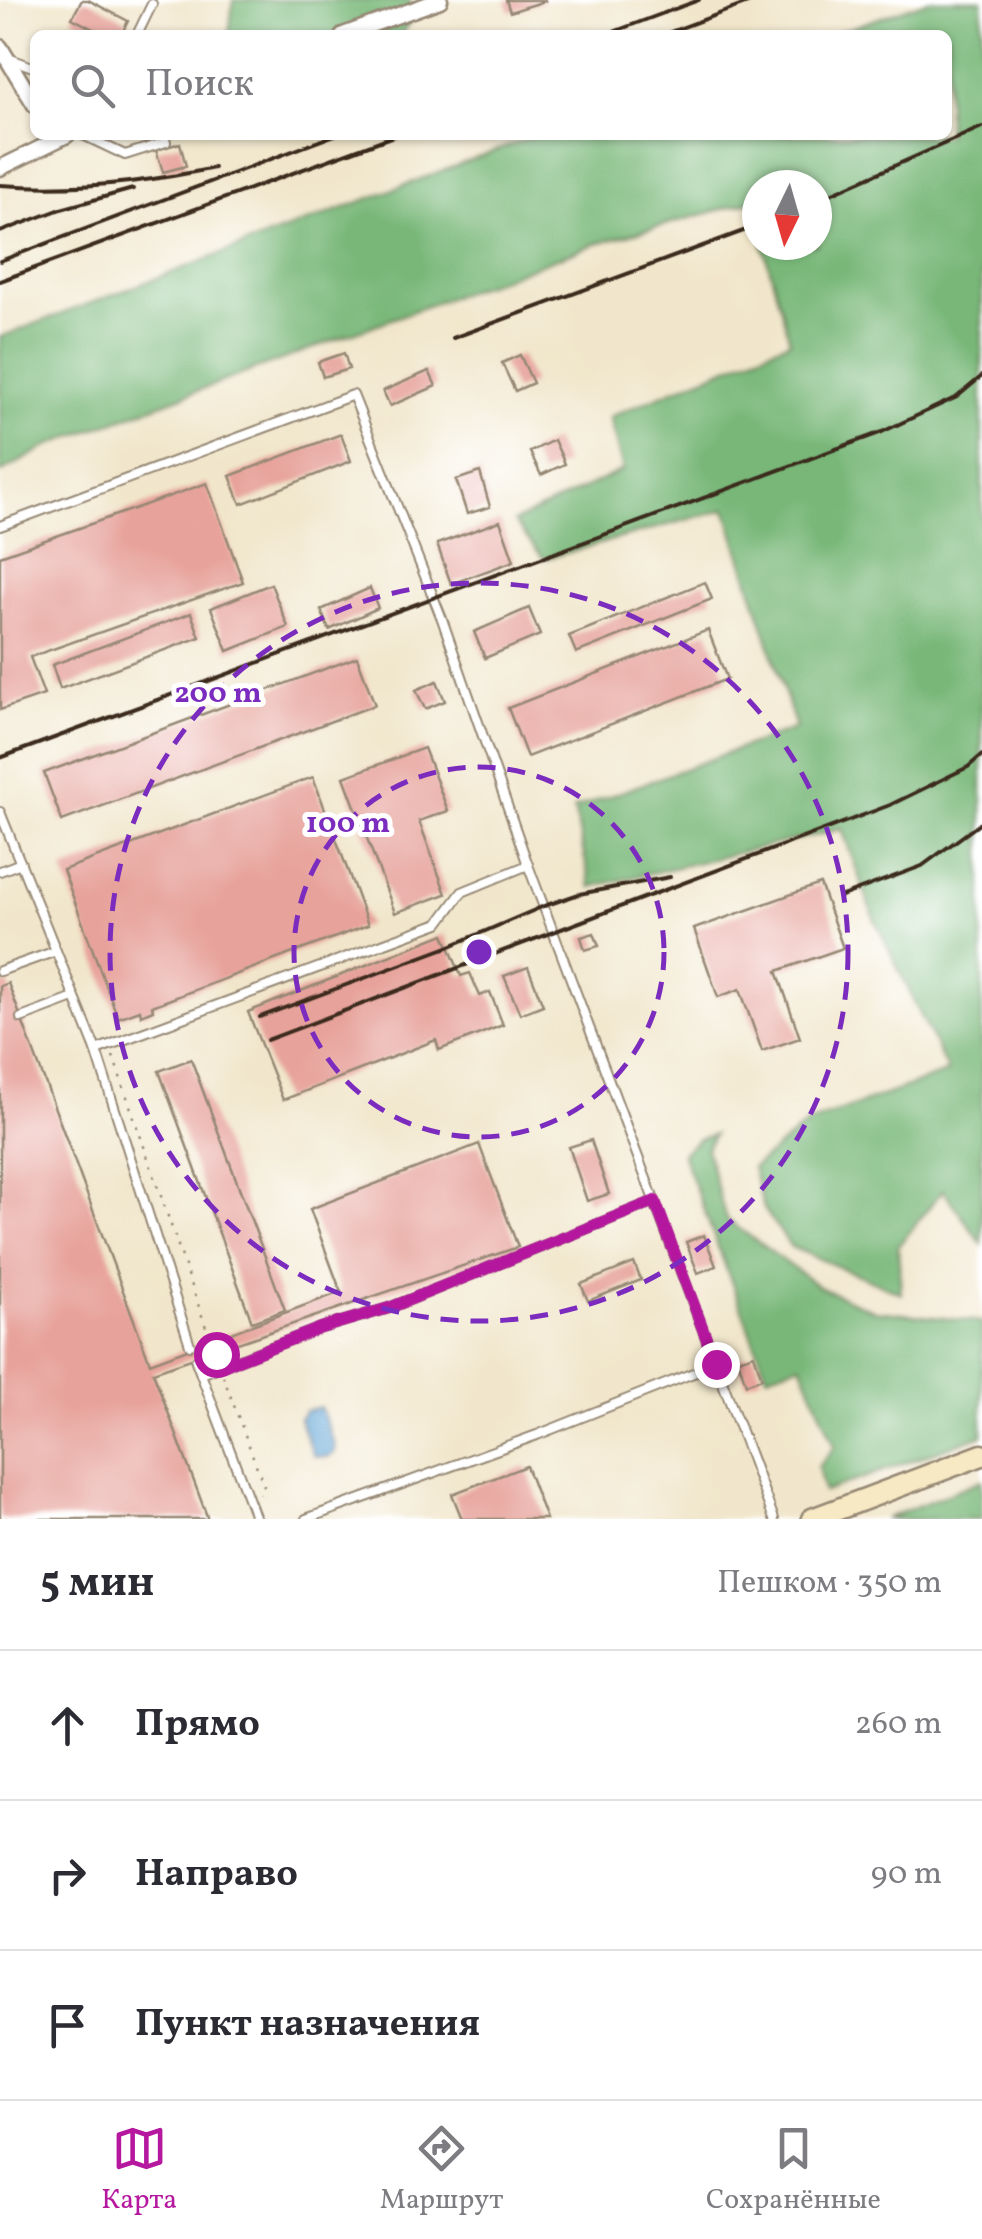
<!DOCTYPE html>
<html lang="ru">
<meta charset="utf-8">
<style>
body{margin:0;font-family:Vollkorn,serif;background:#f2f2f3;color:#2b2b33}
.compass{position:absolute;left:742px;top:170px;width:90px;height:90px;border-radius:50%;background:#fff;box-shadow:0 2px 8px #0004;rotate:185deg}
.stop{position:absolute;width:30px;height:30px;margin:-22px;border:8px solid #b5179e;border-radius:50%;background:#fff}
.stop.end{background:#b5179e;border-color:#fff;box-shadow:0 2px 10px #0008}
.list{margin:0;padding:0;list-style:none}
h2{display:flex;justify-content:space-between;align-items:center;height:130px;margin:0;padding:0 40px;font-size:42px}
h2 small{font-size:32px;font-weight:400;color:#7c7c81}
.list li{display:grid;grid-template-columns:65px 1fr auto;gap:30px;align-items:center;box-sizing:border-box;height:150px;padding:0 40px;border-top:2px solid #e1e1e2}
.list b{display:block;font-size:38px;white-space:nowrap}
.list em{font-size:32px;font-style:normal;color:#7c7c81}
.icon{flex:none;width:55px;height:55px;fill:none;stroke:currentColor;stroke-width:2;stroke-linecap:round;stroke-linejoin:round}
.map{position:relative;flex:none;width:982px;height:1519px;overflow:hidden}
.search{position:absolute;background:#fff;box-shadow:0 2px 8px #0004;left:30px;right:30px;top:30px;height:110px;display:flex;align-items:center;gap:25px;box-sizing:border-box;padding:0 35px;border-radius:15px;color:#7c7c81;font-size:38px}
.sheet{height:580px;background:#fff}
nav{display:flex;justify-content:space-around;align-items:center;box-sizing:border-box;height:140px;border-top:2px solid #e1e1e2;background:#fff;font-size:28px;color:#7c7c81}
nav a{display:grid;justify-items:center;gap:5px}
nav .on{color:#b5179e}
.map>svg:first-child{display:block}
.forest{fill:#78b778;stroke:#5a704b;stroke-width:2.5}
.water{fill:#61a5d6;stroke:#4e687a;stroke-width:2.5}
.building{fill:#e7a39b}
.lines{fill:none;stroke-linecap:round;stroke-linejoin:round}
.lane-casing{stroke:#968874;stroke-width:12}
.street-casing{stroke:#968874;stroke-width:19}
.secondary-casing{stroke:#968874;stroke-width:25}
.path{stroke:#968874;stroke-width:2.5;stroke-dasharray:2.5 8;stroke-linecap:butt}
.lane{stroke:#fff;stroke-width:8}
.street{stroke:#fff;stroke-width:14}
.secondary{stroke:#f7e9c3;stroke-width:20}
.rail{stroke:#3b2a1e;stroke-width:4}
.route{stroke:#b5179e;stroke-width:12}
.ring{fill:none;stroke:#7b2cbf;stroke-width:5;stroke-dasharray:18 12}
.centre{fill:#7b2cbf;stroke:#fff;stroke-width:5}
.ring-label{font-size:30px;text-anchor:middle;font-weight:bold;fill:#7b2cbf;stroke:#fff;stroke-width:10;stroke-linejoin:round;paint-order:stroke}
</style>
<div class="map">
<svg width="982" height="1519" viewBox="0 0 982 1519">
<rect width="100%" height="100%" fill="#fff"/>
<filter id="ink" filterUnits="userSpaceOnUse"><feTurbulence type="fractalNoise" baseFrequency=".01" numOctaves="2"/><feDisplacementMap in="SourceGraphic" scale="20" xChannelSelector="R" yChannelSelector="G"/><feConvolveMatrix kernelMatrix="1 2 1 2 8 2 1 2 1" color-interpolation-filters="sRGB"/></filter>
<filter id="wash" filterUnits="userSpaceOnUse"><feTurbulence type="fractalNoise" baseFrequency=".0048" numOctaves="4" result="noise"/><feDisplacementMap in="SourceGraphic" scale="40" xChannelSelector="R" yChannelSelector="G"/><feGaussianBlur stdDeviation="2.25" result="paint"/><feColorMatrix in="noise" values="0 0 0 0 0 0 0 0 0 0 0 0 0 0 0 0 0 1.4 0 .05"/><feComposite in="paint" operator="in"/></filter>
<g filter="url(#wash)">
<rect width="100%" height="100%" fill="#f1e6cb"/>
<g class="forest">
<polygon points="233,0 410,0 411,19 401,35 229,35"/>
<polygon points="929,0 982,0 982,1244 943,1190 898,1246 901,1293 791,1247 764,1209 752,1168 808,1123 948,1072 874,918 842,829 591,887 574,809 796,728 726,509 544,559 514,522 623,470 609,417 790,341 763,245 817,245 817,185 757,185 757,211 755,200 595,244 50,445 0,473 0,337 538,135 947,135 947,35 831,35"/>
<polygon points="714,1134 706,1149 726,1219 821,1288 875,1311 982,1322 982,1435 824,1492 818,1467 835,1446 801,1364 767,1375 682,1153 698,1139"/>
<polygon points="982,1480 982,1519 885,1519"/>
</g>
<polygon class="water" points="320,1407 335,1446 335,1452 327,1457 314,1456 299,1419 305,1411"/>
<g id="blocks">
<g class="building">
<polygon points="82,0 88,0 128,21 121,35 105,35 72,18"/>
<polygon points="506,0 545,0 545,1 510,12"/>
<polygon points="180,143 186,166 163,172 156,150"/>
<polygon points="344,353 349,369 323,377 318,362"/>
<polygon points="520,355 533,383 515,391 502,363"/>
<polygon points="429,371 436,386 390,406 383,391"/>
<polygon points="341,434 351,461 241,504 230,476"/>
<polygon points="554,440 565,464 541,475 530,452"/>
<polygon points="480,472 490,507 467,514 456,480"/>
<polygon points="207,483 243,582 30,657 44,695 0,710 0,556"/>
<polygon points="500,521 514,561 451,584 437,544"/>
<polygon points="705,582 712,599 576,653 569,636"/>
<polygon points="271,584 288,627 228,651 211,608"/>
<polygon points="370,588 378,608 329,630 321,610"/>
<polygon points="529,608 540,635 485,658 474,632"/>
<polygon points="191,613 200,637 60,689 52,665"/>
<polygon points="708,630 727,679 527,757 508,708"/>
<polygon points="357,657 375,705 62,821 44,773"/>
<polygon points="437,681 445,701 425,709 416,690"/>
<polygon points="424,748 448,811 419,821 446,894 395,913 344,777"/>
<polygon points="313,777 368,925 152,1006 153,1010 141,1015 140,1010 118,1018 63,870"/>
<polygon points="820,884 843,948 777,971 800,1038 762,1051 740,989 718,997 694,929"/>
<polygon points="594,933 599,946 585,950 581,937"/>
<polygon points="444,934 461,976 470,973 480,996 490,992 503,1025 439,1050 436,1040 283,1100 248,1012"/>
<polygon points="528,967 543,1005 520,1014 504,976"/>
<polygon points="8,983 150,1363 341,1292 310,1209 479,1144 518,1247 153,1372 208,1519 0,1519 0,986"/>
<polygon points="191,1059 285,1310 252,1322 159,1071"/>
<polygon points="591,1140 609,1194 587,1201 569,1147"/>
<polygon points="704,1235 716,1266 698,1273 686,1242"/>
<polygon points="634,1263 641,1280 588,1301 581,1284"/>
<polygon points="754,1354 762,1378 746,1384 738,1359"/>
<polygon points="526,1466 546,1519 462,1519 452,1494"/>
</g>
</g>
</g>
<g filter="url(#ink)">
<use href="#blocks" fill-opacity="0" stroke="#968874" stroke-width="2.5"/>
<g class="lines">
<defs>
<g id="lane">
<polyline points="137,35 152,4"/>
<polyline points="11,59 35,68"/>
<polyline points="83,135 125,155 166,142 164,135"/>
<polyline points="0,526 353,395 442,619 528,865 774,1519"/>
<polyline points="0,812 96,1050 190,1345"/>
<polyline points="0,871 21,863"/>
<polyline points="0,971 56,951"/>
<polyline points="21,1018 74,998"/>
<polyline points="96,1050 439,923 462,892 528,865"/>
<polyline points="196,1361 256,1519"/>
<polyline points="201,1374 321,1328 389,1308 655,1201"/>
<polyline points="306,1519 537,1435 716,1364"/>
</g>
<g id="street">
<polyline points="343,35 440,0"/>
<polyline points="0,47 35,105"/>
<polyline points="0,168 67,135"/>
</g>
<polyline id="secondary" points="812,1519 982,1455"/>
</defs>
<use href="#lane" class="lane-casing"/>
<use href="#street" class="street-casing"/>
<use href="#secondary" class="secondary-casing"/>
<g class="path">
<polyline points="113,1056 210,1339"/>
<polyline points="223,1376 264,1486 260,1494"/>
</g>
<use href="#lane" class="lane"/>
<use href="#street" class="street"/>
<use href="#secondary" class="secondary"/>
<g class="rail">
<polyline points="605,35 699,0"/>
<polyline points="662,35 756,0"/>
<path d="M0,185C70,190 145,183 214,168"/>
<polyline points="817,200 982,127"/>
<polyline points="0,232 61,209 133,189"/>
<polyline points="0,261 335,135"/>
<polyline points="0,281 396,135"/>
<polyline points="453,338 757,226"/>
<polyline points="0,758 882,432 957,397 982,376"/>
<polyline points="839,897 922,866 982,822"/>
<polyline points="260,1017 448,947 544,906 579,894 670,877"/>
<polyline points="267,1040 890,805 968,767 982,755"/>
</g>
</g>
</g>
<g class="lines" filter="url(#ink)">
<polyline class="route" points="216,1354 220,1367 321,1328 389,1308 655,1201 716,1364"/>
</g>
<g class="ring">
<circle cx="479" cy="952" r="185"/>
<circle cx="479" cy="952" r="369"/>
</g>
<circle cx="479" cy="952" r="15" class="centre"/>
<g class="ring-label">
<text x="218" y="702">200 m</text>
<text x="348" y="832">100 m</text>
</g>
</svg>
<svg class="compass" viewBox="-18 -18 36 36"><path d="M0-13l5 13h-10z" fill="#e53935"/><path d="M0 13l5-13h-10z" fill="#7c7c81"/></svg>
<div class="stop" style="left:216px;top:1354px"></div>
<div class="stop end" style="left:716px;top:1364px"></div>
<div class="search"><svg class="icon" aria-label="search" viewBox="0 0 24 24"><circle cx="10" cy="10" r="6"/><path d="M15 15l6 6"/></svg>Поиск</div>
</div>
<section class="sheet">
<h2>5 мин<small>Пешком · 350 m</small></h2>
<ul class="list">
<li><svg class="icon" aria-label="ahead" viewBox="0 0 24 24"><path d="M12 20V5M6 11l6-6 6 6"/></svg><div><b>Прямо</b></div><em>260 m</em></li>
<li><svg class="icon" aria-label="right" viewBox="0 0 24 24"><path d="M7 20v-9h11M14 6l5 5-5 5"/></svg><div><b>Направо</b></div><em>90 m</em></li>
<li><svg class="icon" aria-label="arrive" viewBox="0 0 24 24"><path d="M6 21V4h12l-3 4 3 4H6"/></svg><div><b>Пункт назначения</b></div></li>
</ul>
</section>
<nav>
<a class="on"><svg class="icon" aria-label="map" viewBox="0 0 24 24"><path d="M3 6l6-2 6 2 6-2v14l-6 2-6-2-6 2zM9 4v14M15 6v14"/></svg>Карта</a>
<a><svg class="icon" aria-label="directions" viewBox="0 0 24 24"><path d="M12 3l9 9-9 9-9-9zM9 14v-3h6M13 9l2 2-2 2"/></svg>Маршрут</a>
<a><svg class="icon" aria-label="saved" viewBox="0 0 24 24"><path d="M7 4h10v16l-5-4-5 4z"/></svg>Сохранённые</a>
</nav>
